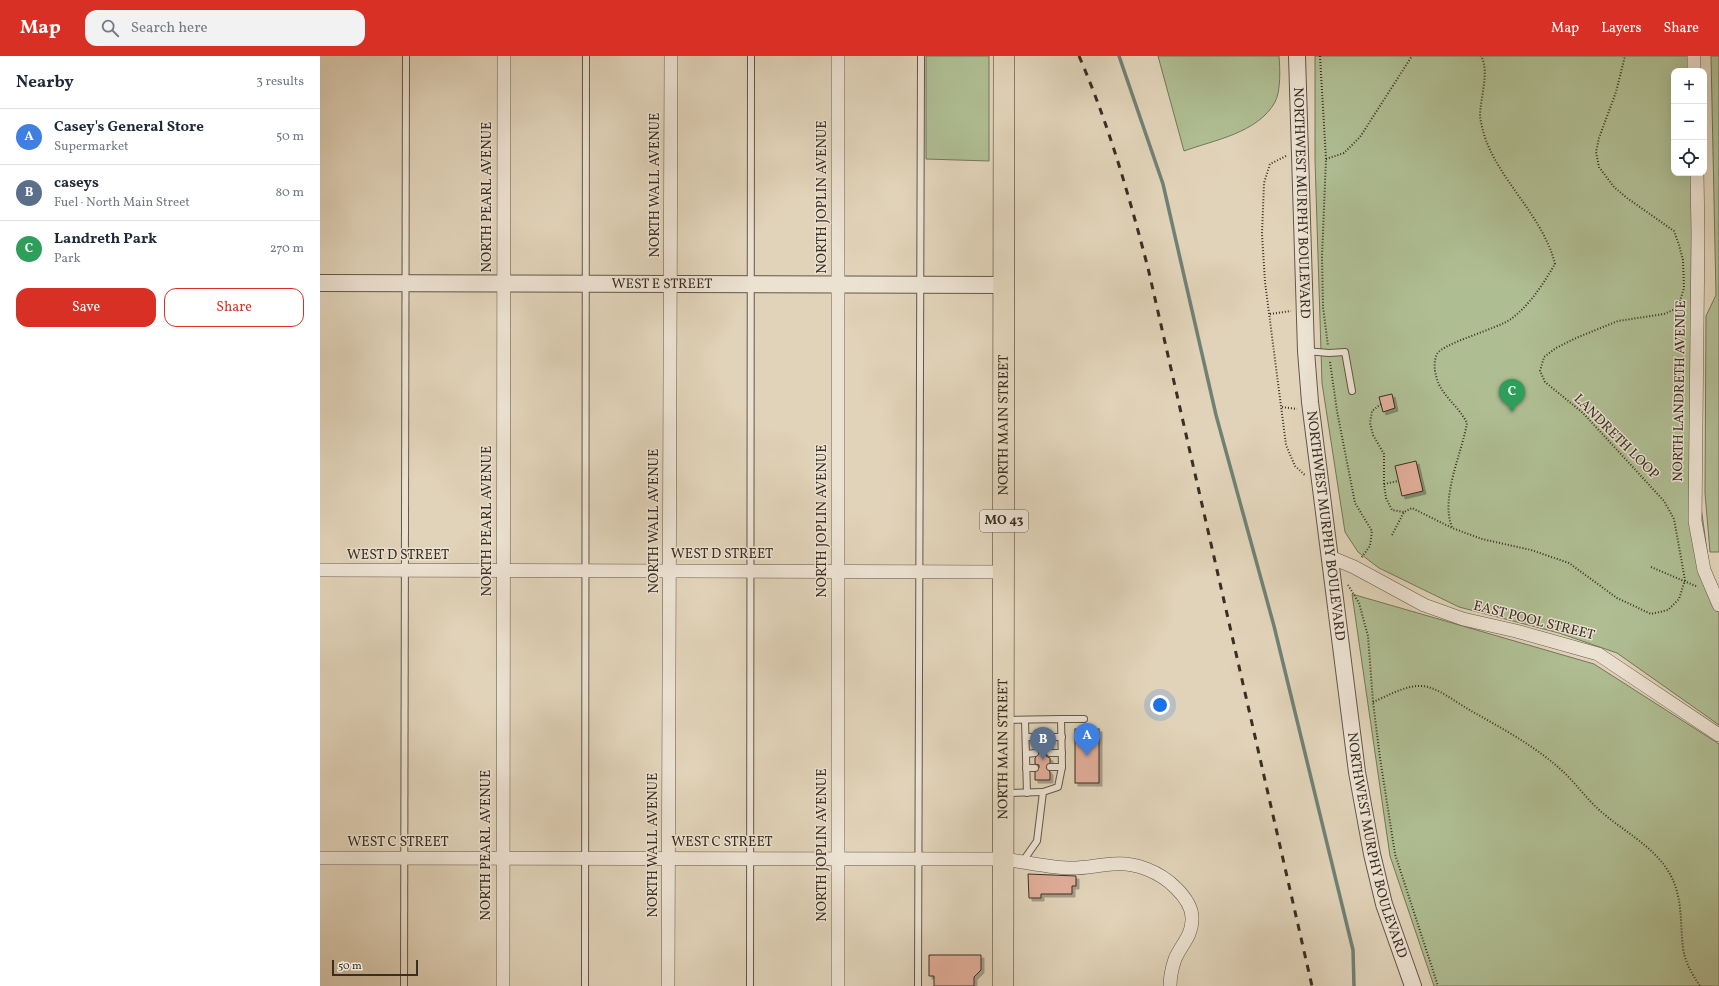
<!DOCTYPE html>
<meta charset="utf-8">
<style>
body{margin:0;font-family:Vollkorn,serif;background:#f2f2f3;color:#1f2937}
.controls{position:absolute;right:12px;top:12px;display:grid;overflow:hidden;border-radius:8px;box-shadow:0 4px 16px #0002}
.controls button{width:36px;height:36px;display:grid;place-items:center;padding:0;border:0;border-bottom:1px solid #e0e1e3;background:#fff;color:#1f2937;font:20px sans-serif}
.scale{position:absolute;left:12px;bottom:10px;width:86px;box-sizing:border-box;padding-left:4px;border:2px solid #392e23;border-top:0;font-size:11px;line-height:14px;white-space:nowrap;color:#392e23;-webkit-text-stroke:3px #ece2d2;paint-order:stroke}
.you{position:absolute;left:840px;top:649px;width:14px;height:14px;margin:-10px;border:3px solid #fff;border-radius:50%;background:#1a73e8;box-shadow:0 0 0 6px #1a73e833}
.badge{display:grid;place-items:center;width:26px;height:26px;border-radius:50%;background:#d93025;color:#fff;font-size:13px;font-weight:700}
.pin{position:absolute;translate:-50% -33px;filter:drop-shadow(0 1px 2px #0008)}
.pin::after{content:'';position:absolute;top:21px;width:14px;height:12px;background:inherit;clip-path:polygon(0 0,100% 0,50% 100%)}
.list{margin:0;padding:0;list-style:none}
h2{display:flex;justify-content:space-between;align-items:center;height:52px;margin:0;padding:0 16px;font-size:17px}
h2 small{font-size:13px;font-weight:400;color:#747a83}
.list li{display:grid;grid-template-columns:26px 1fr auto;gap:12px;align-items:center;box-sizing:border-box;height:56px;padding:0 16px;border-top:1px solid #e0e1e3}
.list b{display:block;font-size:15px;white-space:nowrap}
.list p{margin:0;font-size:13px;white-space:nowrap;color:#747a83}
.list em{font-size:13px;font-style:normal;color:#747a83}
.actions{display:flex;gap:8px;padding:12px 16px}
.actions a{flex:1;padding:9px 0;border:1px solid #d93025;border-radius:12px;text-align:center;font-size:14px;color:#d93025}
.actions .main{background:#d93025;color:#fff}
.icon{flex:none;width:22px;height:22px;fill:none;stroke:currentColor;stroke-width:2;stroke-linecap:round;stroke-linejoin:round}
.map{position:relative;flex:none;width:1399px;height:930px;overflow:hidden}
header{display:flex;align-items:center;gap:24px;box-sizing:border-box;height:56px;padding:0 20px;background:#d93025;color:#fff}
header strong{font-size:19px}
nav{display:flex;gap:22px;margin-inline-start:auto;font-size:14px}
.search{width:280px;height:36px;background:#f2f2f3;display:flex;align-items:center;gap:10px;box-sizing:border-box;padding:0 14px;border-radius:12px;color:#747a83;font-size:15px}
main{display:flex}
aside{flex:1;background:#fff}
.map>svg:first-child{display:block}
.green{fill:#afbd92;stroke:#74765a}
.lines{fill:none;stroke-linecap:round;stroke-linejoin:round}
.stream{stroke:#708175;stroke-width:3.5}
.building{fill:#e1ad99;stroke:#392e23;filter:url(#shadow)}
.service-casing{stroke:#635748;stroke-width:8}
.minor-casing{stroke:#635748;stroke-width:14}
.tertiary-casing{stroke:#635748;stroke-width:18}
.primary-casing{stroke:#392e23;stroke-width:22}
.path{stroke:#392e23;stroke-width:2;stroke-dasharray:1 2;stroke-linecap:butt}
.service{stroke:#ece2d2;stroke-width:6}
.minor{stroke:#ece2d2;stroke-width:13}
.tertiary{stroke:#ece2d2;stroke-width:16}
.primary{stroke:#e1d3b9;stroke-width:21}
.rail{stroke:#392e23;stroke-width:3;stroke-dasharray:7 7;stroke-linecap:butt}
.labels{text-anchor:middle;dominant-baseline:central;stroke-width:3;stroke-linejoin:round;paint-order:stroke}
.shield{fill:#ece2d2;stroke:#6f6458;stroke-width:1}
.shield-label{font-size:13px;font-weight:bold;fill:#392e23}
.street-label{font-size:14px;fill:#392e23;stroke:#ece2d2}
</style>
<header>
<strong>Map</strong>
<div class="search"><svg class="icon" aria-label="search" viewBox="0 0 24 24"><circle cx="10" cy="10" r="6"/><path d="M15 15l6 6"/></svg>Search here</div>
<nav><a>Map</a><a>Layers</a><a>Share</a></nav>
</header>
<main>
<aside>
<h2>Nearby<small>3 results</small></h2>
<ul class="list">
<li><span class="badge" style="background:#3f7fe0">A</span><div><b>Casey's General Store</b><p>Supermarket</p></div><em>50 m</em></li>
<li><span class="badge" style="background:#5c6f8a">B</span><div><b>caseys</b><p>Fuel · North Main Street</p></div><em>80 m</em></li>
<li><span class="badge" style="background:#2e9e5b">C</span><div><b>Landreth Park</b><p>Park</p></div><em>270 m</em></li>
</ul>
<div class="actions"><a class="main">Save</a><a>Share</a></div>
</aside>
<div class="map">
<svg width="1399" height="930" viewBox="0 0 1399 930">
<defs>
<filter id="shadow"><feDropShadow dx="3" dy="3" stdDeviation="0" flood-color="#0004"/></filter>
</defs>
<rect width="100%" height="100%" fill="#e1d3b9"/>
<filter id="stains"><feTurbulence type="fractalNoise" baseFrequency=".005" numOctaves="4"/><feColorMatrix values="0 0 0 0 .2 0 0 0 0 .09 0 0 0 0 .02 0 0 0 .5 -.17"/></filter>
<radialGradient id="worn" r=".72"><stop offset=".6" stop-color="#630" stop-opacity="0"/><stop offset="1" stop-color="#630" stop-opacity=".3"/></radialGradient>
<g class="green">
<polygon points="606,0 669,0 669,105 606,103"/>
<path d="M838,0H959C960,12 961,35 955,46C938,77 894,84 864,95Z"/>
<polygon points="995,0 1370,0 1370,15 1354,15 1354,117 1373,117 1377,421 1390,517 1399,540 1399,669 1297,597 1239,577 1139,551 1059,512 1038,496 1025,476 1002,327 995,104"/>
<polygon points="1391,0 1399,0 1399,496 1390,496 1385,437 1386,260 1396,239"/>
<polygon points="1032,538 1274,608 1399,688 1399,930 1114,930 1070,800"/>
</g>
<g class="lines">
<polyline class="stream" points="799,0 843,128 896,359 954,570 1033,894 1034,930"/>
</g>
<g class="building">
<polygon points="1072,338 1075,352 1063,356 1059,341"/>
<polygon points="1096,405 1103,435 1082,440 1075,410"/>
<rect x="755" y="673" width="24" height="54"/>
<polygon points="715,674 730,674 730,676 726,681 726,684 730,686 730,692 726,697 726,700 730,702 730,707 726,711 730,716 730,724 715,724 715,716 719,712 719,709 715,708 715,702 719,697 715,693 715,686 719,684 719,681 715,676"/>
<polygon points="708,818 756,820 756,830 752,830 752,838 721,838 721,842 709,842"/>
<polygon points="609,899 661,899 661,914 654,921 654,930 614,930 614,920 609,920"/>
</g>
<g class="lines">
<defs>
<g id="service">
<polyline points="986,295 1009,297 1025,296 1032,335"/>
<polyline points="741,663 764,663"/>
<polyline points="685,664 741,663 742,711 738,731 723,736 717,785 703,805"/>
<polyline points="705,664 707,737"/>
<polyline points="706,681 715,681"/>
<polyline points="730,681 742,681"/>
<polyline points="730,697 742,697"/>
<polyline points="706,698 715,697"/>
<polyline points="730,711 742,711"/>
<polyline points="706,712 715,712"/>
<polyline points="687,737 723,736"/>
<polyline points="84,930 86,0"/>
<polyline points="265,930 266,0"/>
<polyline points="430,930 431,0"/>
<polyline points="598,930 601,0"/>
</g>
<g id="minor">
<polyline points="1374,0 1374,15"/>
<polyline points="1377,117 1378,178 1375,465 1384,514 1399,549"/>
<polyline points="1010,501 1034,511 1104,549 1143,563 1196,575 1278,598 1399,679"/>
<polyline points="0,514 684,516"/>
<path d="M0,802L684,803C705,806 726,811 747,812C763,813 777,809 793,808C816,806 840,816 856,832C865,841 873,852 872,864C872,880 861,889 855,903C852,912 850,921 850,930"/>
<polyline points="183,930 184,0"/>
<polyline points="348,930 351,0"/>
<polyline points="518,930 518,0"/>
</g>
<g id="tertiary">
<path id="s1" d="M977,0L986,295L990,346L1037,716L1052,798L1064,848L1093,930"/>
<path id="s2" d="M0,227L685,229"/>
</g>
<g id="primary">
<path id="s3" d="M683,930L684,0"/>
</g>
</defs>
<use href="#service" class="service-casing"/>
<use href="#minor" class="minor-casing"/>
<use href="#tertiary" class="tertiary-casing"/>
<use href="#primary" class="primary-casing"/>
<g class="path">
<polyline points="1000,0 1006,103 1002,201 1003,251 1008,290"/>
<polyline points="966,100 950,108 944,127 942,178 945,226 966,389 975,410 986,420"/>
<polyline points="1006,103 1024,97 1040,81 1092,0"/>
<polyline points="950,258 971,255"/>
<polyline points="1010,306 1017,355 1035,447 1052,475 1050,490 1041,502"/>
<polyline points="1061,348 1052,355 1050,367 1053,379 1064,398 1064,428 1066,442 1072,454 1084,456"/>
<polyline points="962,351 977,353"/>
<polyline points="1064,428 1078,425"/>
<path d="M1132,471C1120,442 1142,397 1147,367C1139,350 1119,338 1116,319C1114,313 1114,304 1117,298C1123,287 1177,273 1191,263C1210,249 1223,228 1235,208C1224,163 1184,129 1167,87C1164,80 1161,68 1160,60C1160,43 1170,15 1161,0"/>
<polyline points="1072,479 1084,456 1092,452 1132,472 1162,483 1211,494 1249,507 1297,542 1331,558 1348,554 1359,543 1365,524 1354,463 1344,445 1263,357 1225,326 1220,315 1224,301 1236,292 1256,282 1298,265 1344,258 1355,253 1360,245 1364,232 1363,204 1359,189 1354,175 1307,142 1294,131 1279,111 1276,96 1279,82 1296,36 1305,0"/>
<polyline points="1331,511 1378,531"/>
<polyline points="1028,529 1039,547 1048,580 1053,646 1060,702 1075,798 1118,930"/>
<path d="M1053,646C1068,640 1085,629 1102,630C1117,631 1134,645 1148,653C1179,671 1212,688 1239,712C1252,723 1262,737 1274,749C1298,773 1333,788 1350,818C1363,842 1360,866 1363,892C1365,906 1372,918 1380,930"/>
</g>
<use href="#service" class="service"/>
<use href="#minor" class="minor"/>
<use href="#tertiary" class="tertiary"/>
<use href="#primary" class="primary"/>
<path class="rail" d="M759,0C789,69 809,140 828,212L992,930"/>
</g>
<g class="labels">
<rect class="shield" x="660" y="454" width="48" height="22" rx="3"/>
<g class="shield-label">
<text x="684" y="465">MO 43</text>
</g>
<g class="street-label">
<text transform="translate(335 129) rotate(-90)">NORTH WALL AVENUE</text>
<text transform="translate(167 141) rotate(-90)">NORTH PEARL AVENUE</text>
<text transform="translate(502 141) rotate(-90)">NORTH JOPLIN AVENUE</text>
<text stroke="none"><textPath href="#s1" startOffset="147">NORTHWEST MURPHY BOULEVARD</textPath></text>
<text stroke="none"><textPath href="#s2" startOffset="342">WEST E STREET</textPath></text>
<text transform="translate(1360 335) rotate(-89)">NORTH LANDRETH AVENUE</text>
<text stroke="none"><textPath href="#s3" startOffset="561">NORTH MAIN STREET</textPath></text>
<text transform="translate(1296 381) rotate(45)">LANDRETH LOOP</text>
<text transform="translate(167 465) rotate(-90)">NORTH PEARL AVENUE</text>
<text transform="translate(334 465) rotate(-90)">NORTH WALL AVENUE</text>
<text transform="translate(502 465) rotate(-90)">NORTH JOPLIN AVENUE</text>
<text stroke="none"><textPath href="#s1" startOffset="471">NORTHWEST MURPHY BOULEVARD</textPath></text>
<text x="402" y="498">WEST D STREET</text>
<text x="78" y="499">WEST D STREET</text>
<text transform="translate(1214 565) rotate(14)">EAST POOL STREET</text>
<text stroke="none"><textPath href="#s3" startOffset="237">NORTH MAIN STREET</textPath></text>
<text x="78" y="786">WEST C STREET</text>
<text x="402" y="786">WEST C STREET</text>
<text stroke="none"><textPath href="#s1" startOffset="795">NORTHWEST MURPHY BOULEVARD</textPath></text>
<text transform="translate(166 789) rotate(-90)">NORTH PEARL AVENUE</text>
<text transform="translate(333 789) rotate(-90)">NORTH WALL AVENUE</text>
<text transform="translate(502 789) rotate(-90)">NORTH JOPLIN AVENUE</text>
</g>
</g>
<rect width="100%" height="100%" filter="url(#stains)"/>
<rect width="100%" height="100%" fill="url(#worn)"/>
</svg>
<div class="controls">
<button>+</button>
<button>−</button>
<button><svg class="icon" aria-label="locate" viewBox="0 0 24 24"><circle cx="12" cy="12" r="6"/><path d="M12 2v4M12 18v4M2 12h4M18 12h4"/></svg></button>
</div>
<div class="scale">50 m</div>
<div class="you"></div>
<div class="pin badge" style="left:767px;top:700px;background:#3f7fe0">A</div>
<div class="pin badge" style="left:723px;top:704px;background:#5c6f8a">B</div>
<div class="pin badge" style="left:1192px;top:356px;background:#2e9e5b">C</div>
</div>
</main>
